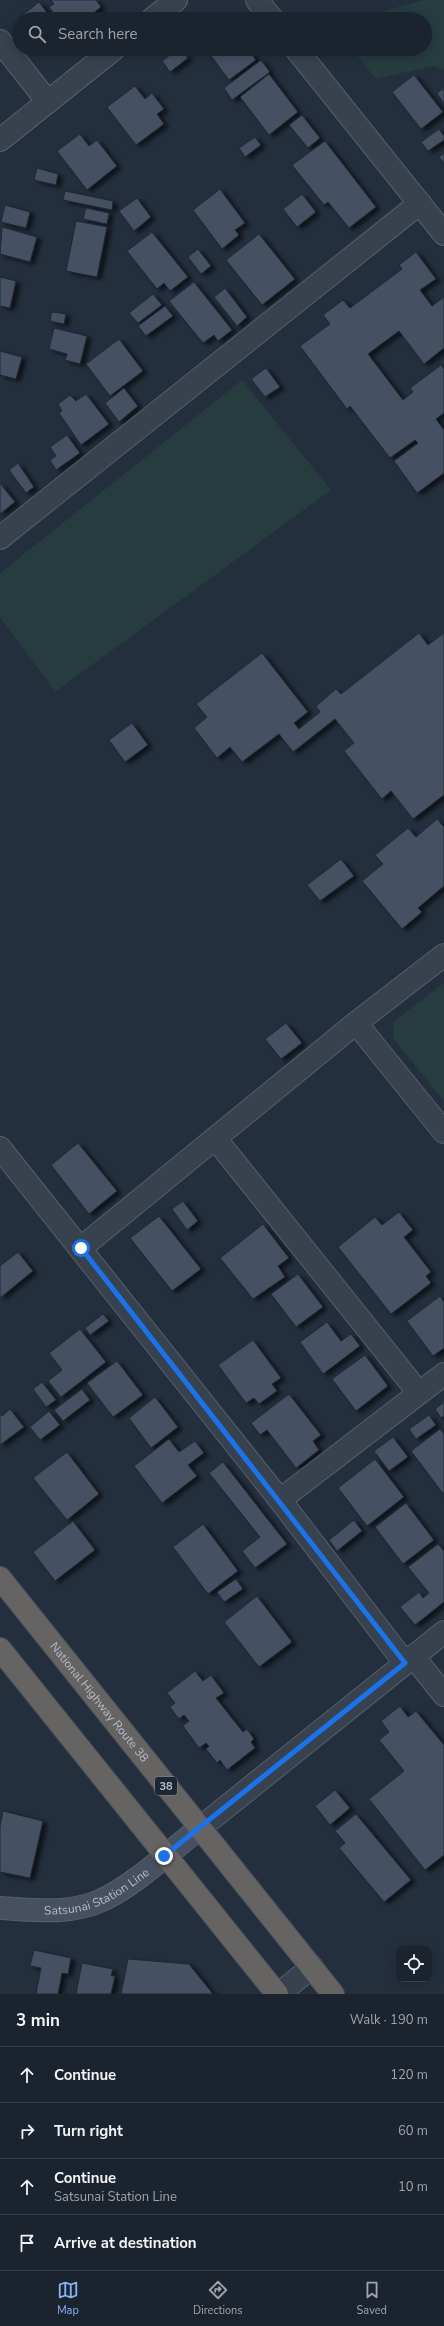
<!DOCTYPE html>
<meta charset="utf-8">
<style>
body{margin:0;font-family:"Nunito Sans",sans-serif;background:#282f3a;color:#f1f3f6}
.controls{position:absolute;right:12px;bottom:12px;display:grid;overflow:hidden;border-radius:8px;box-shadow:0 2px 10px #0003}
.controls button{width:36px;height:36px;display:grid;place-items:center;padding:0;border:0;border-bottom:1px solid #39404a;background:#1b232e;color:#f1f3f6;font:20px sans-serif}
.stop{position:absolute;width:12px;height:12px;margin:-9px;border:3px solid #1a73e8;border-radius:50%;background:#fff}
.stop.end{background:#1a73e8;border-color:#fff;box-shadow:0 1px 4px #0008}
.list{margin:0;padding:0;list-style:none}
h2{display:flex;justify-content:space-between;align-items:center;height:52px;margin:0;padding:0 16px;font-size:17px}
h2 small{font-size:13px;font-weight:400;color:#a0a4aa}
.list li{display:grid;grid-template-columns:26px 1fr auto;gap:12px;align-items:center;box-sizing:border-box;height:56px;padding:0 16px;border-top:1px solid #39404a}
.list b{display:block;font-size:15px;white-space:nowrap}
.list p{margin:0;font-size:13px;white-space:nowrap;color:#a0a4aa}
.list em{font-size:13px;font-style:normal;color:#a0a4aa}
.icon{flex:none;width:22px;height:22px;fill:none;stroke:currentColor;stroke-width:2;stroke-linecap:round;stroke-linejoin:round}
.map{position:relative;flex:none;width:444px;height:1994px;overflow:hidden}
.search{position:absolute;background:#1b232e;box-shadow:0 2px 10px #0003;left:12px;right:12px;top:12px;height:44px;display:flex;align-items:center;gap:10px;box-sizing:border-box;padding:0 14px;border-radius:22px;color:#a0a4aa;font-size:15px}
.sheet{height:276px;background:#1b232e}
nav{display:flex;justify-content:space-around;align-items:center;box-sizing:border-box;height:56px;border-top:1px solid #39404a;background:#1b232e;font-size:11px;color:#a0a4aa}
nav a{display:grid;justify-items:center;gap:2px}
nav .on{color:#8ab4f8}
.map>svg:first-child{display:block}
.green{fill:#263c3f}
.building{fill:#455162;stroke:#1f2835;filter:url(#shadow)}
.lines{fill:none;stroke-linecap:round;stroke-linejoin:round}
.minor-casing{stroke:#565f6c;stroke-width:24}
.secondary-casing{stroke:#565f6c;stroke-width:24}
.trunk-casing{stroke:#434c59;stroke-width:24}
.minor{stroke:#38414e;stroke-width:22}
.secondary{stroke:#465061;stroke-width:22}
.trunk{stroke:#656462;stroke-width:22}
.route{stroke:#1a73e8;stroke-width:5}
.labels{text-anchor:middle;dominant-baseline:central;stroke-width:4;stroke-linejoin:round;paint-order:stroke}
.shield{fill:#1d2633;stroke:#878f9c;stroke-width:1}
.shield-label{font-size:11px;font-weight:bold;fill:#b4bcc9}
.street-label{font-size:12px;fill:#b4bcc9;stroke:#1d2633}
</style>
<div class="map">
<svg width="444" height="1994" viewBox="0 0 444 1994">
<defs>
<filter id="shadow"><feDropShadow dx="4.5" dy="2.5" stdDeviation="2" flood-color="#0009"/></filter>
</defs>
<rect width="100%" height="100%" fill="#242f3e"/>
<g class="green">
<polygon points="425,0 444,0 444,70 433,66 376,79 352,49 425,49 425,19 353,19"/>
<polygon points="242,380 331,490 55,692 0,617 0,573"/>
<polygon points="444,983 444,1101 393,1038 394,1021"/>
</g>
<g class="building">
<polygon points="51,0 96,0 101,7 86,19 58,19 49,7 54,4"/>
<polygon points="39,2 52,19 22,19 20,17"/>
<polygon points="178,49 181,49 188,58 170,72 162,61"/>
<polygon points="206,49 248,49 256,60 229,80"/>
<polygon points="261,60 270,72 232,100 224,88"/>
<polygon points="269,74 298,112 269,135 240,97"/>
<polygon points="414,75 443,112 421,129 392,92"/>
<polygon points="135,86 145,99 152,93 164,109 157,114 164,124 136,145 107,107"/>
<polygon points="444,88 444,104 437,93"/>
<polygon points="302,115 320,138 308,148 289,125"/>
<polygon points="439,129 444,136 444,140 428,151 421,142"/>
<polygon points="80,134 89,146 97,140 117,166 87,190 57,151"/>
<polygon points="255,137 261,145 245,157 239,148"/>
<polygon points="325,141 376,207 349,228 328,202 324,205 292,165"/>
<polygon points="444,153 444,164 439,157"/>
<polygon points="37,168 58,174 56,185 34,180"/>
<polygon points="220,189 245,223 235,230 239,235 222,249 193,210"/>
<polygon points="65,191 113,201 112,210 63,200"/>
<polygon points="302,194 316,212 297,227 283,209"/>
<polygon points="137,198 151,217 134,231 119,211"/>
<polygon points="5,205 30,212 26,228 1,222"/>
<polygon points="86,208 109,213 107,224 83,219"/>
<polygon points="76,221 107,227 97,277 66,271"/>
<polygon points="2,227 37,237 30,262 0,254"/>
<polygon points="152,232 188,277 170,291 164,283 157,289 127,251"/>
<polygon points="259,234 295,279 262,305 226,260"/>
<polygon points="198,249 211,266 201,274 188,257"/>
<polygon points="416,252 436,279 420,290 432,306 444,297 444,348 424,364 399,331 368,354 403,400 413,392 410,388 441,365 444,369 444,413 436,419 444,430 444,473 417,493 394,461 418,443 415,440 390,458 350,406 347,409 300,346 330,324 323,315 343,300 350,308 402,269 399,265"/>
<polygon points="0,277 16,281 10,308 0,306"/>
<polygon points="194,282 232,330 218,341 214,335 203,343 169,301"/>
<polygon points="225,288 247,317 237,326 214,297"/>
<polygon points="153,294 162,305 138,323 129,313"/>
<polygon points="165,306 173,316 146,336 138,326"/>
<polygon points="52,312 66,314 64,324 50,321"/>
<polygon points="54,328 87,336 80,364 65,360 67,354 49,349"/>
<polygon points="119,339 143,371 110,396 86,364"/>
<polygon points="0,351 22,357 16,379 0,375"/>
<polygon points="266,368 280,387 265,397 251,379"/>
<polygon points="124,388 138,406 119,422 105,403"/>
<polygon points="86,394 109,424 81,445 59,413 62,411 58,404 70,395 76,401"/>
<polygon points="67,435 80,453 56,470 50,460 56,456 50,447"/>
<polygon points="18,463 34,487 26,493 9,470"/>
<polygon points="0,483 15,502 0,514"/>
<polygon points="419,633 428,645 444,633 444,795 413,819 391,791 382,799 344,751 354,743 335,719 293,752 279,734 242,762 230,747 217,758 194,728 207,717 196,704 262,653 308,712 294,723 299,729 320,712 316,706 336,689 341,694"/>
<polygon points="132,723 148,745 125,762 109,740"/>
<polygon points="437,819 444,827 444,886 418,908 422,912 402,929 362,881 383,864 375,855 408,828 416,837"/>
<polygon points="341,859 354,876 320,901 307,885"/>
<polygon points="286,1023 302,1043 281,1059 265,1039"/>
<polygon points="78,1143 117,1191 89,1214 51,1165"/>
<polygon points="183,1201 198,1221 187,1230 172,1209"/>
<polygon points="399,1212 413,1230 404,1237 431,1272 426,1276 431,1283 391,1314 338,1247 375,1217 382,1225"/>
<polygon points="159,1216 201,1269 172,1291 130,1238"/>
<polygon points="263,1224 289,1258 278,1266 285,1277 253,1299 220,1258"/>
<polygon points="18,1252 33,1271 0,1298 0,1266"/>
<polygon points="298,1274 323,1307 296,1327 271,1294"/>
<polygon points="440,1296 444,1302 444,1348 433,1356 407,1321"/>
<polygon points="103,1314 109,1321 90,1335 85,1328"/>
<polygon points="327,1322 341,1341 351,1334 360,1346 323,1374 300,1342"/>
<polygon points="80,1329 106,1362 61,1397 48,1381 62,1370 49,1353"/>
<polygon points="253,1340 281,1378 272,1384 277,1391 259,1404 254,1398 246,1403 218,1365"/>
<polygon points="365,1355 388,1386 356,1411 332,1379"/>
<polygon points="117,1361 143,1395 113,1417 87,1383"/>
<polygon points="42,1382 56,1400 46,1407 33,1389"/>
<polygon points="82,1389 90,1400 63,1421 54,1410"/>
<polygon points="289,1394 321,1435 313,1441 319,1450 296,1468 267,1430 260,1435 251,1423"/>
<polygon points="155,1397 178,1427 151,1448 129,1418"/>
<polygon points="444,1402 444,1416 441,1418 435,1409"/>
<polygon points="10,1409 24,1427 0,1445 0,1413 2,1416"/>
<polygon points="49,1411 60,1425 40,1440 30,1427"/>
<polygon points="429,1415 436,1425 416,1439 409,1429"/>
<polygon points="440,1429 444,1434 444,1495 411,1451"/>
<polygon points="393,1437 408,1457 389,1471 374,1451"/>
<polygon points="169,1439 179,1452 195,1441 204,1453 188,1465 197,1476 162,1503 134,1466"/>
<polygon points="67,1452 99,1494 67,1520 33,1478"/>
<polygon points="375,1459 404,1497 367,1526 338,1488"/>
<polygon points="223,1462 287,1544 255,1568 242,1551 260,1537 209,1473"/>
<polygon points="406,1503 434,1540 403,1564 375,1527"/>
<polygon points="354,1520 362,1531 337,1551 329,1540"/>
<polygon points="73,1521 95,1550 55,1581 33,1552"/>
<polygon points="203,1524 238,1571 208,1594 173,1547"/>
<polygon points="438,1544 444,1551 444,1602 415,1625 400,1607 419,1592 423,1598 429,1593 408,1567"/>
<polygon points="236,1579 243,1589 224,1602 217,1592"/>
<polygon points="257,1596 292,1642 259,1667 224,1622"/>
<polygon points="195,1671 203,1681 211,1675 224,1693 216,1698 243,1732 247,1729 254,1739 251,1742 255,1748 227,1770 220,1760 217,1763 206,1749 209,1746 206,1743 199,1748 183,1726 189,1721 184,1715 179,1719 170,1707 175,1703 167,1693"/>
<polygon points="400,1706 408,1717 416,1711 444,1745 444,1855 425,1870 369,1799 404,1771 379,1740 389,1732 381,1721"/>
<polygon points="335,1790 350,1808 330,1825 315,1806"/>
<polygon points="3,1811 43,1821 30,1878 0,1872 0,1826"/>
<polygon points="356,1814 411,1880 384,1902 339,1848 345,1843 335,1831"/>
<polygon points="34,1950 71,1958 68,1974 62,1973 58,1994 36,1994 41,1968 30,1966"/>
<polygon points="128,1959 189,1964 213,1994 121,1994"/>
<polygon points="82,1963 113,1969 111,1976 115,1976 111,1994 76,1994"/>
</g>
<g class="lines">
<defs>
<g id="minor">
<polyline points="257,0 272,19"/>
<polyline points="152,19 176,0"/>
<polyline points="0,41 48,102"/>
<polyline points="296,49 444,234"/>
<polyline points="0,140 114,49"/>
<polyline points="0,538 420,203"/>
<polyline points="356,1023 444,1132"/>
<polyline points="215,1138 419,1393"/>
<polyline points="0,1148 280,1500 405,1663"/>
<polyline points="81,1248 356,1023 444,955"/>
<polyline points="280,1500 444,1374"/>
<polyline points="413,1656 444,1695"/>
<polyline points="200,1828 444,1632"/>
<polyline points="279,1994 312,1967"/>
</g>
<g id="secondary">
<path id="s1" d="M0,1908C33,1910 71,1915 102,1900C135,1885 171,1850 200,1828"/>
</g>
<g id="trunk">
<path id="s2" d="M0,1578L333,1994"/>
<polyline points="0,1649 277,1994"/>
</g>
</defs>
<use href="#minor" class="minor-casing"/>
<use href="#secondary" class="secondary-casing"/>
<use href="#trunk" class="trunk-casing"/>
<use href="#minor" class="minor"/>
<use href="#secondary" class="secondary"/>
<use href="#trunk" class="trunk"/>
</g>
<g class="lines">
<polyline class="route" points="81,1248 405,1663 164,1856"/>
</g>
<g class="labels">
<rect class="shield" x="155" y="1777" width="22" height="18" rx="3"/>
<g class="shield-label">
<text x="166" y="1786">38</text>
</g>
<g class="street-label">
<text stroke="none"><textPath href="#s2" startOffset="159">National Highway Route 38</textPath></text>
<text stroke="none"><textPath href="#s1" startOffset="101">Satsunai Station Line</textPath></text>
</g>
</g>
</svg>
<div class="controls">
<button><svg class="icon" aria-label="locate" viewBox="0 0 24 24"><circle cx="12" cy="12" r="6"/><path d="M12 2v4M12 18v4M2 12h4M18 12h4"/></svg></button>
</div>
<div class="stop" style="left:81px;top:1248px"></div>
<div class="stop end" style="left:164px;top:1856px"></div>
<div class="search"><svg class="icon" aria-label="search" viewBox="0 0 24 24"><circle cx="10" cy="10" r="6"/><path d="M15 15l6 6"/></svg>Search here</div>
</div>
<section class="sheet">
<h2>3 min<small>Walk · 190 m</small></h2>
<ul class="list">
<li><svg class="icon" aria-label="ahead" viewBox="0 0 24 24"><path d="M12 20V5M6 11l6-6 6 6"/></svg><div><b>Continue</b></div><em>120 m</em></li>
<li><svg class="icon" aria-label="right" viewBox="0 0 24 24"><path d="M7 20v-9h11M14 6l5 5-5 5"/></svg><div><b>Turn right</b></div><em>60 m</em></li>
<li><svg class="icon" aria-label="ahead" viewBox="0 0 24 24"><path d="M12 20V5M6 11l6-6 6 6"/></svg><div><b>Continue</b><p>Satsunai Station Line</p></div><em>10 m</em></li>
<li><svg class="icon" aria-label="arrive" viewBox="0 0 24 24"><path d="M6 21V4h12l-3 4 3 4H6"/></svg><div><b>Arrive at destination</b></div></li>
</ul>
</section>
<nav>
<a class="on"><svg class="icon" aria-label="map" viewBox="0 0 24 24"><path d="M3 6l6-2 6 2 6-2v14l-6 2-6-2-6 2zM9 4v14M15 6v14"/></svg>Map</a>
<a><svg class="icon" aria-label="directions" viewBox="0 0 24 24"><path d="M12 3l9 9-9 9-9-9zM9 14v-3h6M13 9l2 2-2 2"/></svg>Directions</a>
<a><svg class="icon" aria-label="saved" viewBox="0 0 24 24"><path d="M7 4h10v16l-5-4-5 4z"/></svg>Saved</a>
</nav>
